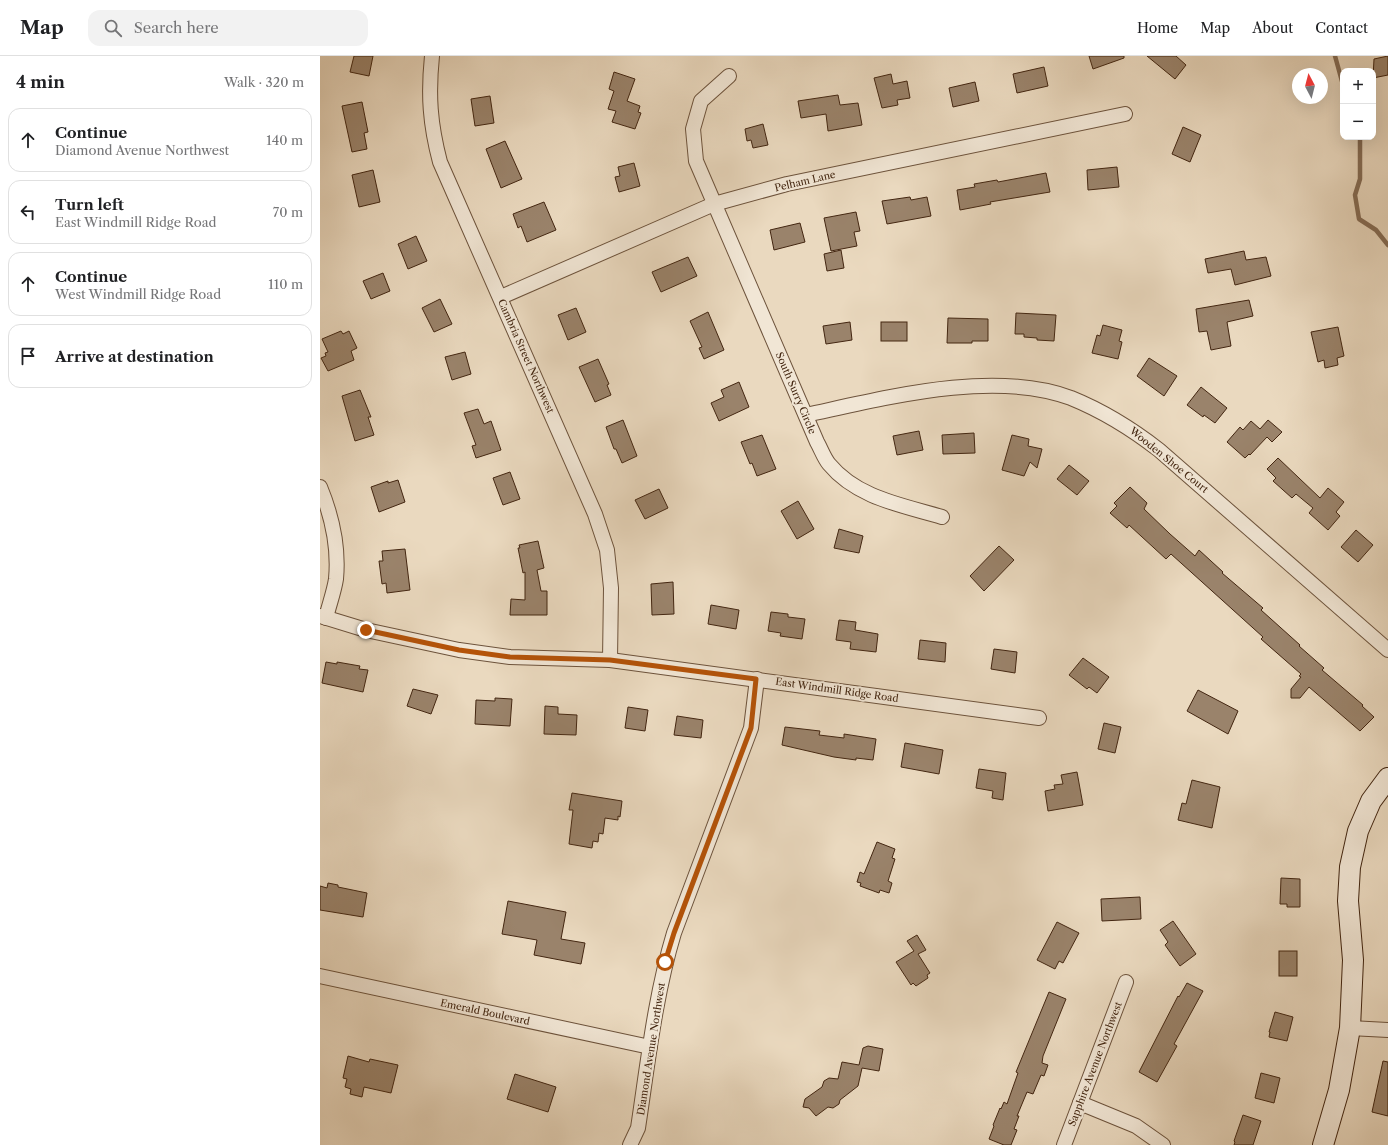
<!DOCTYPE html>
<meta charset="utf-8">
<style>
body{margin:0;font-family:"Libre Caslon Text",serif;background:#f2f2f2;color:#202124}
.controls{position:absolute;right:12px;top:12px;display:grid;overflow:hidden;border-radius:8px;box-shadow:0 4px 16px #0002}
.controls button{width:36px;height:36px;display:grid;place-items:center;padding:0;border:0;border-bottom:1px solid #e0e0e0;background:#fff;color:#202124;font:20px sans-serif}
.compass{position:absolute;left:972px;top:12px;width:36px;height:36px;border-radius:50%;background:#fff;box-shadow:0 4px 16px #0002;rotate:353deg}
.stop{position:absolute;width:12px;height:12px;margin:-9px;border:3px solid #b45309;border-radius:50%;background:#fff}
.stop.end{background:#b45309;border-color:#fff;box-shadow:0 1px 4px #0008}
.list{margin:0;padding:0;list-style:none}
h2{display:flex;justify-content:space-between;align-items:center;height:52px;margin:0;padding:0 16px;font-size:17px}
h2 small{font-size:13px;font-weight:400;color:#757577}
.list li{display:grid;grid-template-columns:26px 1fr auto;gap:12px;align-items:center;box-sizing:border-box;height:64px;margin:0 8px 8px;padding:0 8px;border:1px solid #e0e0e0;border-radius:12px}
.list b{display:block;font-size:15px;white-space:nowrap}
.list p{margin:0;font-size:13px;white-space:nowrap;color:#757577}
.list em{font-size:13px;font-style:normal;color:#757577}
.icon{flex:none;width:22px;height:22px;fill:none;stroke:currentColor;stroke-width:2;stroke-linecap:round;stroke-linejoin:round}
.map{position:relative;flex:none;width:1068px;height:1089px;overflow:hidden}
header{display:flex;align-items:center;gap:24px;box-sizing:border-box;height:56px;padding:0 20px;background:#fff;border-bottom:1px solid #e0e0e0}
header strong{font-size:19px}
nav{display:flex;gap:22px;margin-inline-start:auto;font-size:14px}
.search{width:280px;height:36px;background:#f2f2f2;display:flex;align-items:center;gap:10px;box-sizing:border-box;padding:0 14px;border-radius:12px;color:#757577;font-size:15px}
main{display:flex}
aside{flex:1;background:#fff}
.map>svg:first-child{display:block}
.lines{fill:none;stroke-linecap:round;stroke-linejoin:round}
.stream{stroke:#856d56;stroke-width:4.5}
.building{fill:#9a836b;stroke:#432611}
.street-casing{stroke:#6d533c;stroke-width:16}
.secondary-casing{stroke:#432611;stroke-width:22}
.street{stroke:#f1e6d5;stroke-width:14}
.secondary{stroke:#f1e6d5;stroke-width:20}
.route{stroke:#b45309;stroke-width:5}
.labels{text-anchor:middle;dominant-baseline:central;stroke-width:4;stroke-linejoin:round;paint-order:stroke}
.street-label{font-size:10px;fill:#432611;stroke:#f1e6d5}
</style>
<header>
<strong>Map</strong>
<div class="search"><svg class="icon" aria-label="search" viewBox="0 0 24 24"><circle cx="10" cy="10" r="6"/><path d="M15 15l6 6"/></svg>Search here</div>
<nav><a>Home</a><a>Map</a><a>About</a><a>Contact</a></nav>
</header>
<main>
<aside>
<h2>4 min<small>Walk · 320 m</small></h2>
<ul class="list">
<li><svg class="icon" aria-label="ahead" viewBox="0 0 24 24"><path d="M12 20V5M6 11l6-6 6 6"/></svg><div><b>Continue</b><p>Diamond Avenue Northwest</p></div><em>140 m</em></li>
<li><svg class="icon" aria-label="left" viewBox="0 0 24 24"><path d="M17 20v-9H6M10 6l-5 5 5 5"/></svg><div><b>Turn left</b><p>East Windmill Ridge Road</p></div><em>70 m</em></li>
<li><svg class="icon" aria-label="ahead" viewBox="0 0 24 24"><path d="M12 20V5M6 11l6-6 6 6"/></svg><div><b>Continue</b><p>West Windmill Ridge Road</p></div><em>110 m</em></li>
<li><svg class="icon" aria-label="arrive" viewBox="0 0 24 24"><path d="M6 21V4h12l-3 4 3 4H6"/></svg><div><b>Arrive at destination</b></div></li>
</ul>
</aside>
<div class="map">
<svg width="1068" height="1089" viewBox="0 0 1068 1089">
<rect width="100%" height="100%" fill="#ead9bf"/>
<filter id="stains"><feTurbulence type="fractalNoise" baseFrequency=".005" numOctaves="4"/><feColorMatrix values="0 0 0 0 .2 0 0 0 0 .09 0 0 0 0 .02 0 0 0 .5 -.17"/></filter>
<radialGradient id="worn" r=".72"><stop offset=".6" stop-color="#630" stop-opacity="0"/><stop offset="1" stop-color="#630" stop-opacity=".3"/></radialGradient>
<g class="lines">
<g class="stream">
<polyline points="1015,0 1023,29"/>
<polyline points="1040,81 1040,123 1035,139 1039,163 1056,174 1068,189"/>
</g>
</g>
<g class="building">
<polygon points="34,0 53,0 49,20 30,16"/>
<polygon points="769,0 804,0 804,2 773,13"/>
<polygon points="827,0 856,0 866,9 855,23"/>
<polygon points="1068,0 1068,19 1053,22 1054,3"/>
<polygon points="724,11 728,30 697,37 693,18"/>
<polygon points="294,16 315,23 307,45 320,50 318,56 321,57 315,73 292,66 296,55 288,53 294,35 289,33"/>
<polygon points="571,18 573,28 587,25 590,42 577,44 578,49 562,52 554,22"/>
<polygon points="655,26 659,45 633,51 629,32"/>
<polygon points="518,39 520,49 538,47 542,69 508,75 506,58 481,62 478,45"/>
<polygon points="170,40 174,67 155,70 151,43"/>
<polygon points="42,46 48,76 44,77 47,93 32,96 22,50"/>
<polygon points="443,68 448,89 433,92 431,84 427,85 425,73"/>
<polygon points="863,71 881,79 870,106 852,98"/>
<polygon points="185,85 202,123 181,132 166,93"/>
<polygon points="314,107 320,130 299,136 295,121 300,120 298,111"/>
<polygon points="797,111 799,131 768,134 767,114"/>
<polygon points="53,114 60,146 39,151 32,119"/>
<polygon points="726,117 730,136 670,146 671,148 640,154 637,134 655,131 654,128 677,124 678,126"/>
<polygon points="590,141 591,144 607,141 611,160 567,168 562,145"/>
<polygon points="224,146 236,174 207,186 201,170 198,172 193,158"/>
<polygon points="536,156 540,175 534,176 537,190 511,195 504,162"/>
<polygon points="480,167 485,186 454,194 450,174"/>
<polygon points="96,180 107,205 88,213 78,188"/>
<polygon points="521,194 524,212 507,215 504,198"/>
<polygon points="924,195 926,204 946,201 951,220 915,229 911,213 888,217 885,203"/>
<polygon points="368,201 377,220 341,236 332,216"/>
<polygon points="63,217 70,235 51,243 43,225"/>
<polygon points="120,243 132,268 114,276 102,252"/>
<polygon points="929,244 933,260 907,266 911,290 891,294 887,275 879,276 876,253"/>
<polygon points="256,252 266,276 248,284 238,259"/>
<polygon points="388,256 404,294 384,303 379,292 382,291 370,265"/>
<polygon points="696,257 736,259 734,285 717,284 717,282 704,281 704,278 695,278"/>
<polygon points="628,262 668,263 668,285 652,285 652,287 627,287"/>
<polygon points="530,266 532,284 506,288 503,270"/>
<rect x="561" y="266" width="26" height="19"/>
<polygon points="783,269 802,274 799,285 802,286 798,303 772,297 777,279 780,280"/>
<polygon points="1018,271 1024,300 1017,302 1018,309 1005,312 1004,304 998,306 991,276"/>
<polygon points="21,275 23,278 29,275 37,292 31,295 34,304 8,315 1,302 6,300 5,297 8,296 2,283"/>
<polygon points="145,296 151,318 132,324 125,301"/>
<polygon points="829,302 857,320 844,340 817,320"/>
<polygon points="278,303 289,328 287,329 291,339 275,346 259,311"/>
<polygon points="419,326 429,351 399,365 391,347 404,341 401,334"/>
<polygon points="881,331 907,352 895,367 884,359 883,361 867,349"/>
<polygon points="40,334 51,361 48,361 54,379 35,385 22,340"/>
<polygon points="158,353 164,368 171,365 181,394 156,402 152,390 156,389 144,357"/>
<polygon points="303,364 317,400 302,407 296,393 294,393 286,371"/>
<polygon points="948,364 962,376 952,386 947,381 930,399 929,398 925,402 907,386 920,371 923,374 931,365 940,373"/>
<polygon points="599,375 603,394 577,399 573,380"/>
<polygon points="654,377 655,397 623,398 622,379"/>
<polygon points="442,379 456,413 437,420 432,407 430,408 421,386"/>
<polygon points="692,379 709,383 708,390 722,393 717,412 710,406 704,420 682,414"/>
<polygon points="958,402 1000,442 1008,432 1024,446 1016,456 1020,460 1008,474 989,457 993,452 976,438 972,442 953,425 956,422 947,413"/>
<polygon points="749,409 769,425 757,439 737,423"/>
<polygon points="190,416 200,443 183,449 173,422"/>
<polygon points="78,424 85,446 59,456 51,431 68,425 68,427"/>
<polygon points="810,431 827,447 824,453 850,478 875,500 879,494 903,516 902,517 943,552 941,554 980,589 979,590 1004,612 1002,614 1043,649 1042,650 1054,661 1040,675 989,631 980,642 971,642 971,633 981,621 979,620 981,618 941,583 943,581 851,498 846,503 809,469 807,472 790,457 797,450 794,447"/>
<polygon points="339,433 348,452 325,463 315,444"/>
<polygon points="478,445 494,473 477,483 461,455"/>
<polygon points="519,473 543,480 539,497 514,492"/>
<polygon points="1036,474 1053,489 1038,506 1021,491"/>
<polygon points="218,485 224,512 217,514 221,535 227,535 227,559 190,559 191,543 205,544 205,516 203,517 198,492 200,492 199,489"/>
<polygon points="679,490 694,504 664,535 650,520"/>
<polygon points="85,493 90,534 67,537 66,527 62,528 59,505 63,505 62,495"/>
<polygon points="353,526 354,558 332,559 331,528"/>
<polygon points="391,549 419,554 416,573 388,568"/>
<polygon points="451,556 468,558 468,561 485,563 482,583 460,580 461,577 448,575"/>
<polygon points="519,564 536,566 535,574 558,578 556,596 530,593 531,586 516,584"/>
<polygon points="600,584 626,587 625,606 598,603"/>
<polygon points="674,593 697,596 695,617 671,613"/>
<polygon points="763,602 789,621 777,637 769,631 767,633 749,619"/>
<polygon points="6,606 17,608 17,606 40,610 39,613 48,614 43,636 2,627"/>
<polygon points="93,633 118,639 111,658 87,650"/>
<polygon points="878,634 918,655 908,678 867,655"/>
<polygon points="175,642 192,643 190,670 155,668 156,644 175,645"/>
<polygon points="225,650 238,651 238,658 257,659 256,679 224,678"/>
<polygon points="308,651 328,654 325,675 305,672"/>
<polygon points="357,660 383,664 381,682 354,679"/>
<polygon points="784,667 801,671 795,697 778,693"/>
<polygon points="465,671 500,675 499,679 524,682 524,678 556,683 553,704 536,702 536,704 514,701 462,689"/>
<polygon points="585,687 623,694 619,718 581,711"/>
<polygon points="659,713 686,717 683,744 672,742 673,735 656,732"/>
<polygon points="757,716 763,749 728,755 725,735 735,733 734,729 743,728 741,719"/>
<polygon points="872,724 900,731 892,772 858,764 862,747 866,748"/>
<polygon points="252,737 302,745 300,761 298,760 298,764 285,762 283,778 279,777 278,786 273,785 272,792 249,788 253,754 249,754"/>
<polygon points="557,786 575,793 572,802 575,803 568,825 572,827 569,837 560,834 559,837 540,830 541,827 537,826 540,816 544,818"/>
<polygon points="961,822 980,823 980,851 967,851 967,848 960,848"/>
<polygon points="8,827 18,829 18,831 47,837 43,861 0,854 0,830 7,832"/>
<polygon points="820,841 821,863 782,865 781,843"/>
<polygon points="188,845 246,856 241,883 265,887 261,908 214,899 217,884 182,878"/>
<polygon points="853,865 876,898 860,910 845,889 848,886 840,874"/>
<polygon points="737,866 759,877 743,907 739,905 735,913 717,904"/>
<polygon points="597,879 606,894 598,898 610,917 607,919 608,922 596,930 593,927 591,929 576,906 594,895 587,885"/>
<rect x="959" y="895" width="18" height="25"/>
<polygon points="867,927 883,935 854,988 857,990 837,1026 819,1016 858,940 859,941"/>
<polygon points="729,936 746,943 723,1000 722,1007 728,1009 724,1020 721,1019 713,1038 707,1036 697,1060 699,1060 694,1073 697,1074 691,1089 684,1089 669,1083 674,1070 673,1069 680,1052 681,1053 684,1046 687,1048 698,1017 696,1016"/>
<polygon points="955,956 973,961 967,985 949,981 950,976 949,976"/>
<polygon points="548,990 563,993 559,1015 542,1012 538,1030 520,1044 519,1048 513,1052 508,1051 496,1060 489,1052 483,1051 485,1043 502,1031 504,1025 509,1022 518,1023 522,1006 539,1009 543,992"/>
<polygon points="28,1000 49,1006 50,1003 78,1009 71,1037 44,1031 42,1041 30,1038 31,1033 25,1031 27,1023 23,1022"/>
<polygon points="1063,1005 1068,1006 1068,1060 1052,1056"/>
<polygon points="941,1017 960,1022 954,1047 935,1042"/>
<polygon points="195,1018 236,1031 228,1056 187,1043"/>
<polygon points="923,1059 941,1065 933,1089 914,1089 915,1086 914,1085"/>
</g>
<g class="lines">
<defs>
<g id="street">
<path d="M112,0C108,39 110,68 120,106L275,458L287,494L291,532L290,604"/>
<path d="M409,20L381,45L373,73L376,105L497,386C501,393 504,402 509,408C537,442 582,449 622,461"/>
<polyline points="181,241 394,148 467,128 805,58"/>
<path d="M486,359C565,342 673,313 751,342C783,355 812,373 839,394L1068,594"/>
<path d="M0,431C12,460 19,491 16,523C14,536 9,549 6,562"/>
<polyline points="0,560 46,574 139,594 190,601 290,604 719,662"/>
<polyline points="0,920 330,991"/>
<polyline points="1030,972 1068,974"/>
<polyline points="760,1047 816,1070 843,1089"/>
<path d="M310,1089L318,1072C328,1006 335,940 354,877L431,672L437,623"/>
<polyline points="744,1089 806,926"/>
</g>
<polyline id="secondary" points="1003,1089 1019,1034 1030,972 1033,904 1028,845 1030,811 1038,775 1051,745 1068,722"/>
</defs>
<use href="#street" class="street-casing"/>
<use href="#secondary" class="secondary-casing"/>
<use href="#street" class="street"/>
<use href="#secondary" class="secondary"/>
</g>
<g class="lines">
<polyline class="route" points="46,574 139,594 190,601 290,604 436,623 431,672 354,877 345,906"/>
</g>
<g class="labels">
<g class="street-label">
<text transform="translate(485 125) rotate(-13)">Pelham Lane</text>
<text transform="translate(206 300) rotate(66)">Cambria Street Northwest</text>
<text transform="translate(476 337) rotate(67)">South Surry Circle</text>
<text transform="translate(849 404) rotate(39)">Wooden Shoe Court</text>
<text transform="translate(517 634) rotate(8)">East Windmill Ridge Road</text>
<text transform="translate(165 956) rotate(12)">Emerald Boulevard</text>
<text transform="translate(331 993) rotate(-81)">Diamond Avenue Northwest</text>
<text transform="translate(775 1008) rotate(-69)">Sapphire Avenue Northwest</text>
</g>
</g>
<rect width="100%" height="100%" filter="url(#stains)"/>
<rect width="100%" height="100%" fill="url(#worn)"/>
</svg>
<div class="controls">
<button>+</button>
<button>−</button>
</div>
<svg class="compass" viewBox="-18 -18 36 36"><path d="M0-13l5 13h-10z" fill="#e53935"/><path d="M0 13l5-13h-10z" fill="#757577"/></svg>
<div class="stop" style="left:345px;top:906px"></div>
<div class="stop end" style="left:46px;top:574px"></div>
</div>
</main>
